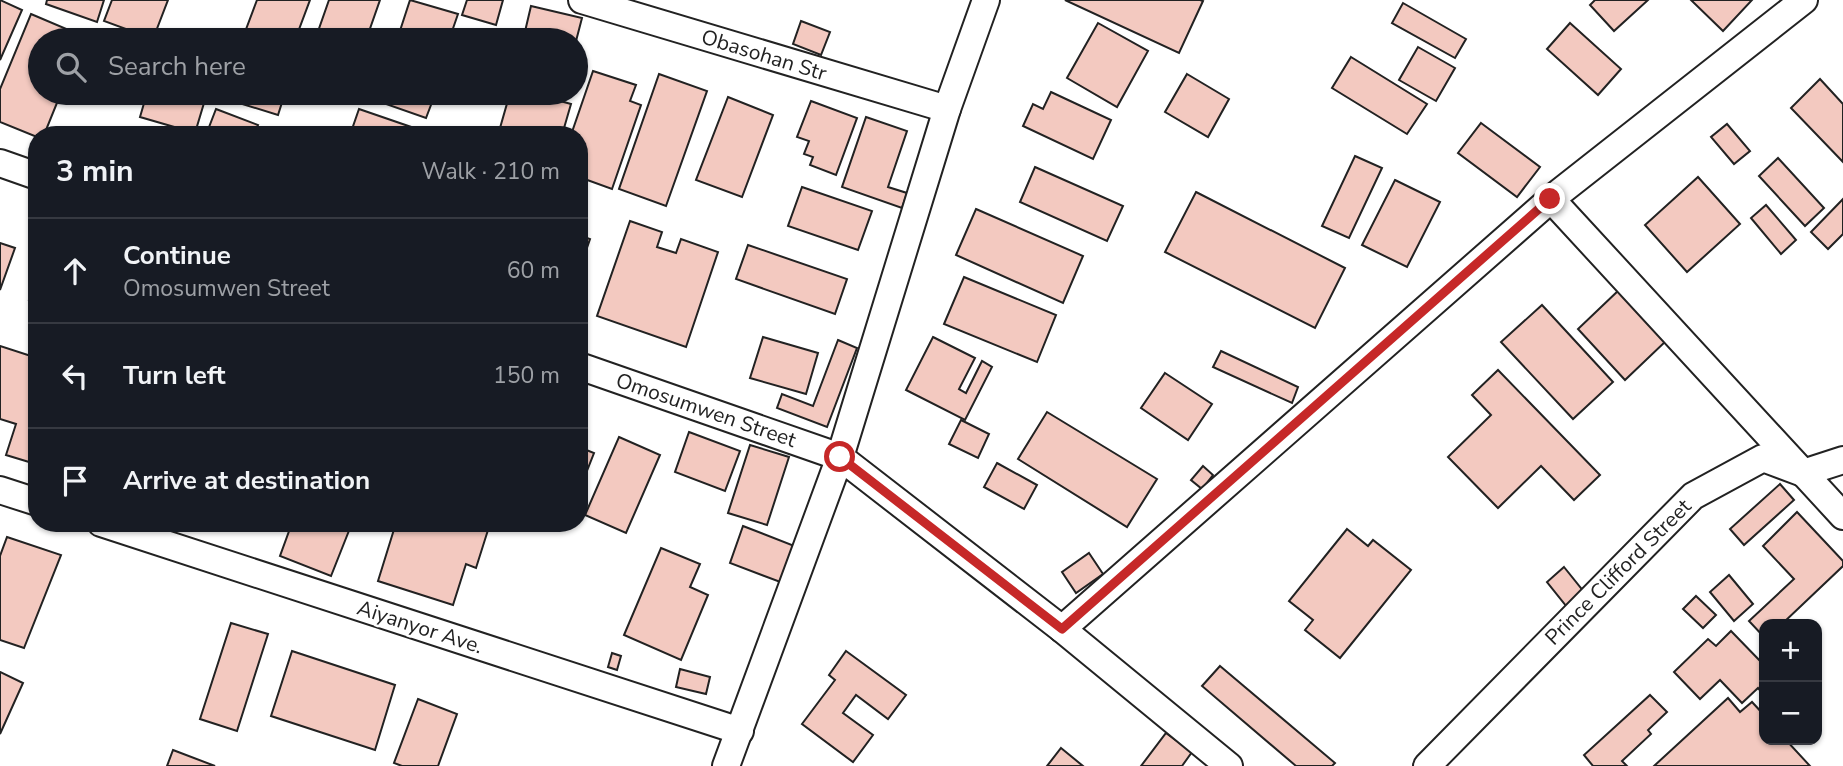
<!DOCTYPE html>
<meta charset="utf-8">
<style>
body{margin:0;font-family:"Nunito Sans",sans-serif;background:#20242c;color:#f1f3f6}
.controls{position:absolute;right:21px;bottom:21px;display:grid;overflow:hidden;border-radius:14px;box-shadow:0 2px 5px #0004}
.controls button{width:63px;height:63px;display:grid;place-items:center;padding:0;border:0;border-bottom:2px solid #363941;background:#171b24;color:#f1f3f6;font:35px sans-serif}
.stop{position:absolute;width:21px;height:21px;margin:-16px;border:5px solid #c62828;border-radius:50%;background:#fff}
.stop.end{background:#c62828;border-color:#fff;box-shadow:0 2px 7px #0008}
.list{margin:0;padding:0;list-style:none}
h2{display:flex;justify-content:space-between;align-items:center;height:91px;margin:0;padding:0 28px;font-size:30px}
h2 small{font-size:23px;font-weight:400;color:#9ea1a6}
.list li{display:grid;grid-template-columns:46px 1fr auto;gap:21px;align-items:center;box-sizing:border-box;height:105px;padding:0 28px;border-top:2px solid #363941}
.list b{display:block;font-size:26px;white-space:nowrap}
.list p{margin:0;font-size:23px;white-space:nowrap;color:#9ea1a6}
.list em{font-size:23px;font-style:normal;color:#9ea1a6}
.icon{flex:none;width:38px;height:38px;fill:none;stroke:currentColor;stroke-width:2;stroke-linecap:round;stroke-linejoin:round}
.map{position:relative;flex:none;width:1843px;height:766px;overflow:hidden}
.search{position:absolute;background:#171b24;box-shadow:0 2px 5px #0004;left:28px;top:28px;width:560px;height:77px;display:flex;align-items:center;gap:18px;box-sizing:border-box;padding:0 24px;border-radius:38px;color:#9ea1a6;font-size:26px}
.panel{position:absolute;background:#171b24;box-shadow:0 2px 5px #0004;left:28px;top:126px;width:560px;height:406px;border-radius:28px}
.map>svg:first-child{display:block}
.building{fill:#f3c9c0;stroke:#222;stroke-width:2}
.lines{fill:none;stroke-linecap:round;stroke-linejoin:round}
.street-casing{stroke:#222;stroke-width:30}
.street{stroke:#fff;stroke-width:26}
.route{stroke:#c62828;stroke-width:9}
.labels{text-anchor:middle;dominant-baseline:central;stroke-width:5;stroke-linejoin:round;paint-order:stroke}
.street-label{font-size:21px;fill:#222;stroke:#fff}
</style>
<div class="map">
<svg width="1843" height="766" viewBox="0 0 1843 766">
<rect width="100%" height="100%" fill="#fff"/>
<g class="building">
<polygon points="0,0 22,10 0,60"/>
<polygon points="47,0 104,0 97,22 46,4"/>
<polygon points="112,0 168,0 153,39 104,21"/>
<polygon points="257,0 310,0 295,40 242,40"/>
<polygon points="329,0 380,0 366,40 315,40"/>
<polygon points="410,0 458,14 449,40 397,40"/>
<polygon points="467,0 503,0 496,25 462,15"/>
<polygon points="1065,0 1200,0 1203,1 1179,53"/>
<polygon points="1595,0 1648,0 1614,31 1590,5"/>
<polygon points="1691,0 1752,0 1723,31"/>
<polygon points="1403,3 1466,39 1455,58 1392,23"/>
<polygon points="531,6 582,18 576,41 554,36 553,40 523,40"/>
<polygon points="31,14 83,36 82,40 40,40 40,93 61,93 44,135 37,135 37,137 0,122 0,89"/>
<polygon points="801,21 830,32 821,55 793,44"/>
<polygon points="1098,23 1148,51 1117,107 1067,78"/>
<polygon points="1570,23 1621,69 1598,95 1547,49"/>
<polygon points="1418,47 1455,68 1436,101 1399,80"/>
<polygon points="1351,57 1427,104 1407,134 1332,88"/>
<polygon points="593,71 636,85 630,101 641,105 612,189 579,177 579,135 571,135"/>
<polygon points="659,74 707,91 666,206 619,189"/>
<polygon points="1187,74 1229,99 1208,137 1165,112"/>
<polygon points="1820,79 1843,104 1843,162 1791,108"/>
<polygon points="1051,92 1111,120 1093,159 1023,126 1033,104 1043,109"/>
<polygon points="147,93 207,93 195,133 140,117"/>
<polygon points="235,93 285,93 278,115 236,102 239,94"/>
<polygon points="364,93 420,93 434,97 426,118 363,96"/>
<polygon points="510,93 531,93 571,104 562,135 498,135"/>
<polygon points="728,97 773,115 742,197 696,180"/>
<polygon points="811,101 857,118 836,175 810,165 813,157 804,154 809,141 797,137"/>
<polygon points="216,109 258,125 254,135 206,135"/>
<polygon points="359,109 420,130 419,135 350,135"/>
<polygon points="866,117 907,131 888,187 907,193 902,208 842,187"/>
<polygon points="1481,123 1540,167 1517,197 1458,153"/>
<polygon points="1727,124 1750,151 1734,164 1711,137"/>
<polygon points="1355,156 1382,168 1349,238 1322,226"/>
<polygon points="1778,158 1824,208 1805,226 1759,176"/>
<polygon points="1035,167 1123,206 1107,241 1020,202"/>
<polygon points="1698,177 1740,224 1687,272 1645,225"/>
<polygon points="1395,180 1440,202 1407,267 1362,245"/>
<polygon points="802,187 872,211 858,250 788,226"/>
<polygon points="1196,192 1345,268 1315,328 1165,252"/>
<polygon points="1843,199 1843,234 1828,249 1811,232"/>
<polygon points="1766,205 1796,240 1781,254 1751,218"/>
<polygon points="976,209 1083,256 1063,303 956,255"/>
<polygon points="630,221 662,232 657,247 676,253 681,239 718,252 686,347 597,316"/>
<polygon points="579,235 590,239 579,271"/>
<polygon points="0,243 15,248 0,290"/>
<polygon points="748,245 847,279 835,314 736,279"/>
<polygon points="964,277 1056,315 1037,362 944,324"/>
<polygon points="37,278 37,303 29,300"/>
<polygon points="1620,289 1667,340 1625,380 1578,329"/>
<polygon points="1542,305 1613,382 1573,419 1501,342"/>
<polygon points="763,337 818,353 806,394 750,378"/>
<polygon points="933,337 975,358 959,389 966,393 982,361 992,367 965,420 906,390"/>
<polygon points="838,340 857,348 827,427 777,408 782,394 813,406"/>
<polygon points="0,346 34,357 37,350 37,447 35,446 29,462 6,455 16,424 0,419"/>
<polygon points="1221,351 1298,387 1292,403 1213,367"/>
<polygon points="1498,370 1600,475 1574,500 1541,466 1498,508 1448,457 1491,415 1472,395"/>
<polygon points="1165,373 1212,404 1188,440 1141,408"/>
<polygon points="1047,412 1157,479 1127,527 1018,459"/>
<polygon points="961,420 989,434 978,458 949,444"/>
<polygon points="689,432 740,451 725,491 675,472"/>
<polygon points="619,437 660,455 626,533 585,515"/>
<polygon points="750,445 789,457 767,525 728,513"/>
<polygon points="579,447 594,453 579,491"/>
<polygon points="997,463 1037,485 1024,509 984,487"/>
<polygon points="1203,466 1213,475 1202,489 1191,480"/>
<polygon points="1780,484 1794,500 1744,545 1730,529"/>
<polygon points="1797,512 1843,561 1843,566 1782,624 1764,624 1764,637 1749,621 1794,579 1763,546"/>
<polygon points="292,523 352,523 331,576 280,556"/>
<polygon points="396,523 479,523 478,527 488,530 476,568 466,564 453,605 378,581"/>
<polygon points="743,526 797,547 783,583 730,563"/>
<polygon points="1347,529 1368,546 1373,540 1411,570 1340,658 1305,630 1313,620 1289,601"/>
<polygon points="7,537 61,555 24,648 0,640 0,556"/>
<polygon points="661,548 700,564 690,587 708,595 681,660 624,635"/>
<polygon points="1089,553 1103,574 1076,593 1062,572"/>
<polygon points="1564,567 1584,592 1567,607 1547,582"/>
<polygon points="1729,575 1753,604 1734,621 1710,592"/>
<polygon points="1696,596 1716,615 1703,628 1683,609"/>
<polygon points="231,623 268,634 237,731 200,719"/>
<polygon points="1731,631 1764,665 1764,695 1758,688 1742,703 1720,680 1700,699 1674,672 1708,639 1716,646"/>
<polygon points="292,651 395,685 375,750 271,716"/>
<polygon points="846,651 906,695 888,719 856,695 843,713 873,735 853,762 802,724 835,680 829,675"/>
<polygon points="612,653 621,656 617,670 608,667"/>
<polygon points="1220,666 1335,763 1332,766 1296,766 1202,686"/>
<polygon points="680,669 710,677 706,694 676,687"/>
<polygon points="0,672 23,683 0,734"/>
<polygon points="1650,695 1667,712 1648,730 1651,734 1622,761 1627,766 1593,766 1584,755"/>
<polygon points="1728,698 1740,712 1752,702 1764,715 1764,740 1786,740 1810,766 1654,766"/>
<polygon points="418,699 457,714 438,766 402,766 394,763"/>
<polygon points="1166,733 1192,752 1182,766 1141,766"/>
<polygon points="1061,748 1083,766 1047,766"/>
<polygon points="173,750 215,766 167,766"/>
</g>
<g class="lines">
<defs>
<g id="street">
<polyline points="582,0 947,109"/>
<polyline points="0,163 37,176"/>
<polyline points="1551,199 1843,516"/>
<polyline points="579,366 840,457 1062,629 1229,766"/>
<polyline points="0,490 37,502"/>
<polyline points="101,523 740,731"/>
<polyline points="1062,629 1551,199 1804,0"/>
<polyline points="726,766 840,457 947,109 986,0"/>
<polyline points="1427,766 1693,496 1763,458 1803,473 1843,460"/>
</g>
</defs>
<use href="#street" class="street-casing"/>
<use href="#street" class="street"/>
</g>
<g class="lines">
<polyline class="route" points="840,457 1062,629 1550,199"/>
</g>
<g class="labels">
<g class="street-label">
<text transform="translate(764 55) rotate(17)">Obasohan Str</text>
<text transform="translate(706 410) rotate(19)">Omosumwen Street</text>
<text transform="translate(1618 572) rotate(-45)">Prince Clifford Street</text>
<text transform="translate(420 627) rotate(18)">Aiyanyor Ave.</text>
</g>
</g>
</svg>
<div class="controls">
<button>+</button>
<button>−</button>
</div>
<div class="stop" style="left:840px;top:457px"></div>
<div class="stop end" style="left:1550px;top:199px"></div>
<div class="search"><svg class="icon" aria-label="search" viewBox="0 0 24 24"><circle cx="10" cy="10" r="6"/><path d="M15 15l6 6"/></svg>Search here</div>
<section class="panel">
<h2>3 min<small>Walk · 210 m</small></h2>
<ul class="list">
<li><svg class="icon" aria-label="ahead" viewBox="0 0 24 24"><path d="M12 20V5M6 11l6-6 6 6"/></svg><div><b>Continue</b><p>Omosumwen Street</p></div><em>60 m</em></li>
<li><svg class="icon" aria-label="left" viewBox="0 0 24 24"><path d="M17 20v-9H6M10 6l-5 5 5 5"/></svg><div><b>Turn left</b></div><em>150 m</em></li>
<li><svg class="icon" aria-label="arrive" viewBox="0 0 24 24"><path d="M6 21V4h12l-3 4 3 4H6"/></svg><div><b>Arrive at destination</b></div></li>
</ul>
</section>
</div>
